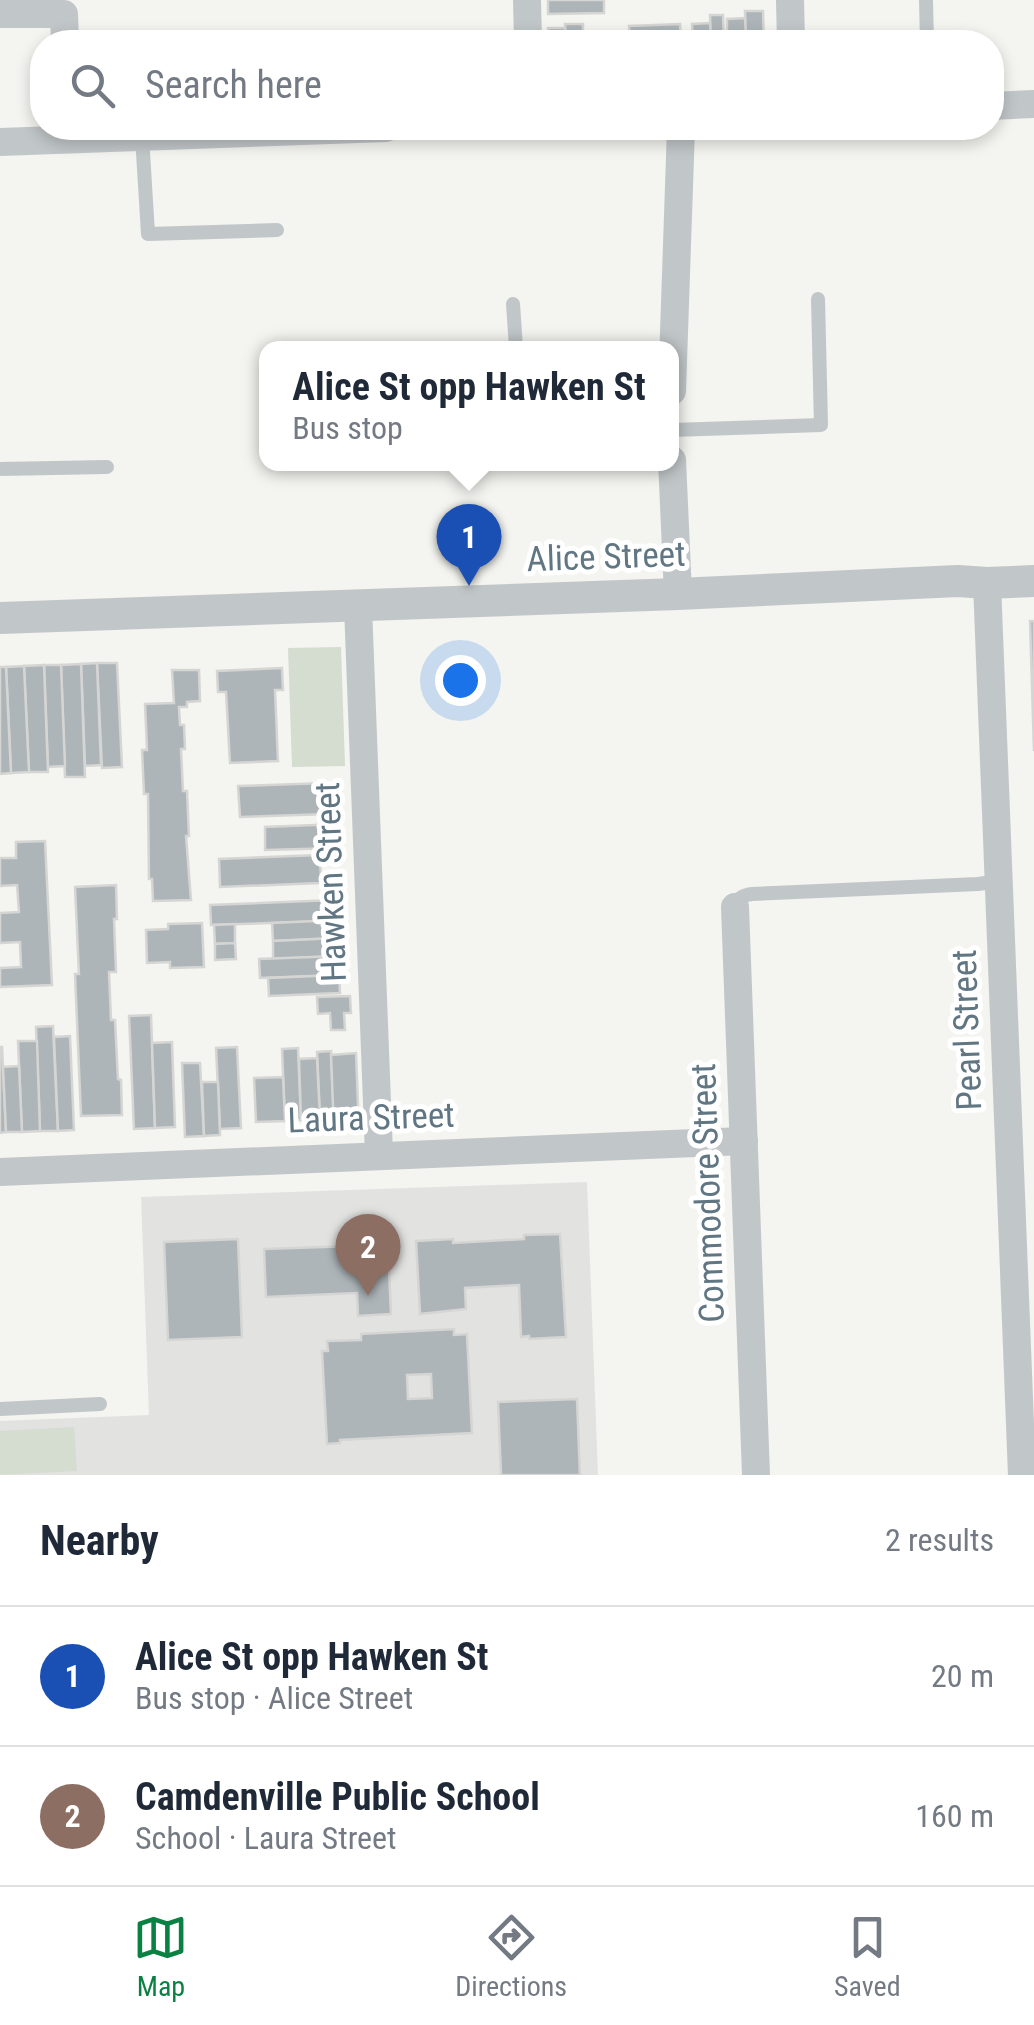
<!DOCTYPE html>
<meta charset="utf-8">
<style>
body{margin:0;font-family:"Roboto Condensed",sans-serif;background:#f6f6f7;color:#1f2937}
.you{position:absolute;left:460px;top:680px;width:35px;height:35px;margin:-25px;border:8px solid #fff;border-radius:50%;background:#1a73e8;box-shadow:0 0 0 15px #1a73e833}
.badge{display:grid;place-items:center;width:65px;height:65px;border-radius:50%;background:#0b8043;color:#fff;font-size:32px;font-weight:700}
.pin{position:absolute;translate:-50% -82px;filter:drop-shadow(0 2px 5px #0008)}
.pin::after{content:'';position:absolute;top:52px;width:35px;height:30px;background:inherit;clip-path:polygon(0 0,100% 0,50% 100%)}
.popup{position:absolute;left:259px;top:341px;width:420px;height:130px;box-sizing:border-box;display:grid;place-content:center;border-radius:20px;background:#fff;filter:drop-shadow(0 2px 8px #0005);font-size:32px;white-space:nowrap;color:#747a83}
.popup b{font-size:38px;color:#1f2937}
.popup::after{content:'';position:absolute;left:50%;top:100%;margin-left:-20px;border:20px solid transparent;border-top-color:#fff}
.list{margin:0;padding:0;list-style:none}
h2{display:flex;justify-content:space-between;align-items:center;height:130px;margin:0;padding:0 40px;font-size:42px}
h2 small{font-size:32px;font-weight:400;color:#747a83}
.list li{display:grid;grid-template-columns:65px 1fr auto;gap:30px;align-items:center;box-sizing:border-box;height:140px;padding:0 40px;border-top:2px solid #e0e1e3}
.list b{display:block;font-size:38px;white-space:nowrap}
.list p{margin:0;font-size:32px;white-space:nowrap;color:#747a83}
.list em{font-size:32px;font-style:normal;color:#747a83}
.icon{flex:none;width:55px;height:55px;fill:none;stroke:currentColor;stroke-width:2;stroke-linecap:round;stroke-linejoin:round}
.map{position:relative;flex:none;width:1034px;height:1475px;overflow:hidden}
.search{position:absolute;background:#fff;box-shadow:0 5px 15px #0003;left:30px;right:30px;top:30px;height:110px;display:flex;align-items:center;gap:25px;box-sizing:border-box;padding:0 35px;border-radius:40px;color:#747a83;font-size:38px}
.sheet{height:410px;background:#fff}
nav{display:flex;justify-content:space-around;align-items:center;box-sizing:border-box;height:140px;border-top:2px solid #e0e1e3;background:#fff;font-size:28px;color:#747a83}
nav a{display:grid;justify-items:center;gap:5px}
nav .on{color:#0b8043}
.map>svg:first-child{display:block}
.built{fill:#e2e3e1}
.green{fill:#d5dcd0}
.building{fill:#adb5b9;stroke:#d5d5d3;stroke-width:2.5;fill-rule:evenodd}
.lines{fill:none;stroke-linecap:round;stroke-linejoin:round}
.service{stroke:#c1c6c8;stroke-width:14}
.minor{stroke:#c1c6c8;stroke-width:28}
.tertiary{stroke:#c1c6c8;stroke-width:32}
.labels{text-anchor:middle;dominant-baseline:central;stroke-width:10;stroke-linejoin:round;paint-order:stroke}
.street-label{font-size:35px;fill:#617683;stroke:#fff}
</style>
<div class="map">
<svg width="1034" height="1475" viewBox="0 0 1034 1475">
<rect width="100%" height="100%" fill="#f4f4f0"/>
<polygon class="built" points="587,1182 598,1475 0,1475 0,1421 149,1415 141,1197"/>
<g class="green">
<polygon points="341,647 345,766 292,767 288,648"/>
<polygon points="74,1427 77,1471 0,1475 0,1431"/>
</g>
<g class="building">
<polygon points="548,0 604,0 604,13 548,14"/>
<polygon points="745,11 763,11 764,42 746,42"/>
<polygon points="710,15 723,15 724,42 711,42"/>
<polygon points="745,18 746,42 727,42 727,19"/>
<polygon points="710,23 711,42 693,42 692,24"/>
<polygon points="565,24 583,24 583,42 566,42"/>
<polygon points="680,24 681,42 630,42 629,26"/>
<polygon points="548,28 565,28 566,42 548,42"/>
<rect x="583" y="34" width="15" height="8"/>
<polygon points="1030,621 1034,621 1034,751"/>
<polygon points="97,663 117,663 122,767 102,768"/>
<polygon points="97,663 101,765 85,766 81,664"/>
<polygon points="81,664 85,777 65,777 61,665"/>
<polygon points="44,665 61,665 65,766 48,767"/>
<polygon points="44,665 48,772 29,772 24,666"/>
<polygon points="24,666 29,772 11,773 6,667"/>
<polygon points="0,667 6,667 11,773 0,774"/>
<polygon points="282,668 283,690 275,690 278,761 230,763 226,692 218,692 217,671"/>
<polygon points="172,670 199,670 200,701 187,702 187,707 179,707 180,725 184,725 185,749 181,749 183,791 187,791 189,836 186,836 191,900 153,901 152,879 149,879 148,794 144,794 142,750 147,750 145,704 174,703"/>
<polygon points="326,783 327,814 240,817 238,786"/>
<polygon points="338,824 339,848 265,850 265,827"/>
<polygon points="45,841 52,985 0,987 0,968 21,967 20,942 0,943 0,913 19,912 17,885 0,886 0,858 16,858 16,842"/>
<polygon points="320,855 321,883 220,887 219,859"/>
<polygon points="116,885 117,919 114,919 116,972 109,972 111,1020 115,1020 118,1079 121,1080 122,1115 81,1116 75,974 79,974 75,887"/>
<polygon points="334,900 334,921 211,925 210,905"/>
<polygon points="337,920 337,938 273,941 272,923"/>
<polygon points="202,923 204,967 170,968 170,962 147,963 146,930 168,929 168,924"/>
<polygon points="235,924 235,943 215,944 214,925"/>
<polygon points="337,938 338,956 273,959 273,941"/>
<polygon points="235,943 236,959 215,960 215,944"/>
<polygon points="338,956 339,975 260,978 259,959"/>
<polygon points="339,975 340,993 269,996 268,978"/>
<polygon points="350,996 351,1013 344,1013 345,1030 331,1030 330,1013 318,1014 317,997"/>
<polygon points="151,1015 155,1128 134,1129 129,1016"/>
<polygon points="53,1026 58,1131 40,1131 36,1027"/>
<polygon points="70,1036 74,1130 58,1131 54,1037"/>
<polygon points="18,1041 37,1041 40,1131 22,1132"/>
<polygon points="172,1042 175,1127 155,1128 152,1043"/>
<polygon points="0,1047 2,1047 6,1132 0,1133"/>
<polygon points="237,1047 241,1128 220,1129 216,1048"/>
<polygon points="298,1048 301,1120 285,1121 282,1049"/>
<polygon points="331,1051 334,1119 320,1119 317,1052"/>
<polygon points="356,1053 359,1131 334,1132 331,1055"/>
<polygon points="317,1058 320,1119 301,1120 299,1059"/>
<polygon points="182,1063 200,1063 204,1136 185,1137"/>
<polygon points="19,1066 22,1132 6,1132 3,1067"/>
<polygon points="283,1077 285,1121 256,1122 254,1078"/>
<polygon points="202,1082 218,1082 220,1135 204,1136"/>
<polygon points="387,1223 391,1314 358,1316 357,1293 266,1297 264,1249 352,1246 351,1225"/>
<polygon points="560,1234 566,1337 529,1339 529,1336 521,1337 519,1285 465,1288 466,1309 420,1314 416,1241 453,1239 453,1243 524,1239 524,1235"/>
<polygon points="238,1239 242,1337 168,1340 164,1242"/>
<path d="M454,1329V1335L467,1334L472,1433L340,1440V1443L327,1444L322,1351H328L327,1341L361,1340V1334ZM431,1374L432,1398L408,1399L407,1375Z"/>
<polygon points="577,1399 580,1475 501,1475 498,1402"/>
</g>
<g class="lines">
<g class="service">
<polyline points="926,0 927,42"/>
<polyline points="142,136 148,234 277,230"/>
<polyline points="513,304 516,348"/>
<polyline points="672,430 821,425 818,299"/>
<polyline points="0,469 107,467"/>
<path d="M735,907C737,899 743,895 752,894L978,884L999,881"/>
<polyline points="0,1409 100,1404"/>
</g>
<g class="minor">
<polyline points="527,0 528,42"/>
<polyline points="790,0 791,42"/>
<polyline points="0,14 64,14 65,42"/>
<polyline points="992,106 1034,104"/>
<polyline points="0,142 386,128"/>
<polyline points="672,391 681,128"/>
<polyline points="672,460 678,594"/>
<polyline points="987,583 1022,1475"/>
<polyline points="358,606 379,1155"/>
<polyline points="735,907 756,1475"/>
<polyline points="0,1172 744,1141"/>
</g>
<polyline class="tertiary" points="0,618 678,594 958,581 987,583 1034,581"/>
</g>
<g class="labels">
<g class="street-label">
<text transform="translate(606 557) rotate(-2)">Alice Street</text>
<text transform="translate(331 882) rotate(-92)">Hawken Street</text>
<text transform="translate(967 1030) rotate(-92)">Pearl Street</text>
<text transform="translate(371 1118) rotate(-2)">Laura Street</text>
<text transform="translate(708 1193) rotate(-92)">Commodore Street</text>
</g>
</g>
</svg>
<div class="you"></div>
<div class="pin badge" style="left:469px;top:586px;background:#1a4fb4">1</div>
<div class="popup"><b>Alice St opp Hawken St</b>Bus stop</div>
<div class="pin badge" style="left:368px;top:1296px;background:#8d6e63">2</div>
<div class="search"><svg class="icon" aria-label="search" viewBox="0 0 24 24"><circle cx="10" cy="10" r="6"/><path d="M15 15l6 6"/></svg>Search here</div>
</div>
<section class="sheet">
<h2>Nearby<small>2 results</small></h2>
<ul class="list">
<li><span class="badge" style="background:#1a4fb4">1</span><div><b>Alice St opp Hawken St</b><p>Bus stop · Alice Street</p></div><em>20 m</em></li>
<li><span class="badge" style="background:#8d6e63">2</span><div><b>Camdenville Public School</b><p>School · Laura Street</p></div><em>160 m</em></li>
</ul>
</section>
<nav>
<a class="on"><svg class="icon" aria-label="map" viewBox="0 0 24 24"><path d="M3 6l6-2 6 2 6-2v14l-6 2-6-2-6 2zM9 4v14M15 6v14"/></svg>Map</a>
<a><svg class="icon" aria-label="directions" viewBox="0 0 24 24"><path d="M12 3l9 9-9 9-9-9zM9 14v-3h6M13 9l2 2-2 2"/></svg>Directions</a>
<a><svg class="icon" aria-label="saved" viewBox="0 0 24 24"><path d="M7 4h10v16l-5-4-5 4z"/></svg>Saved</a>
</nav>
